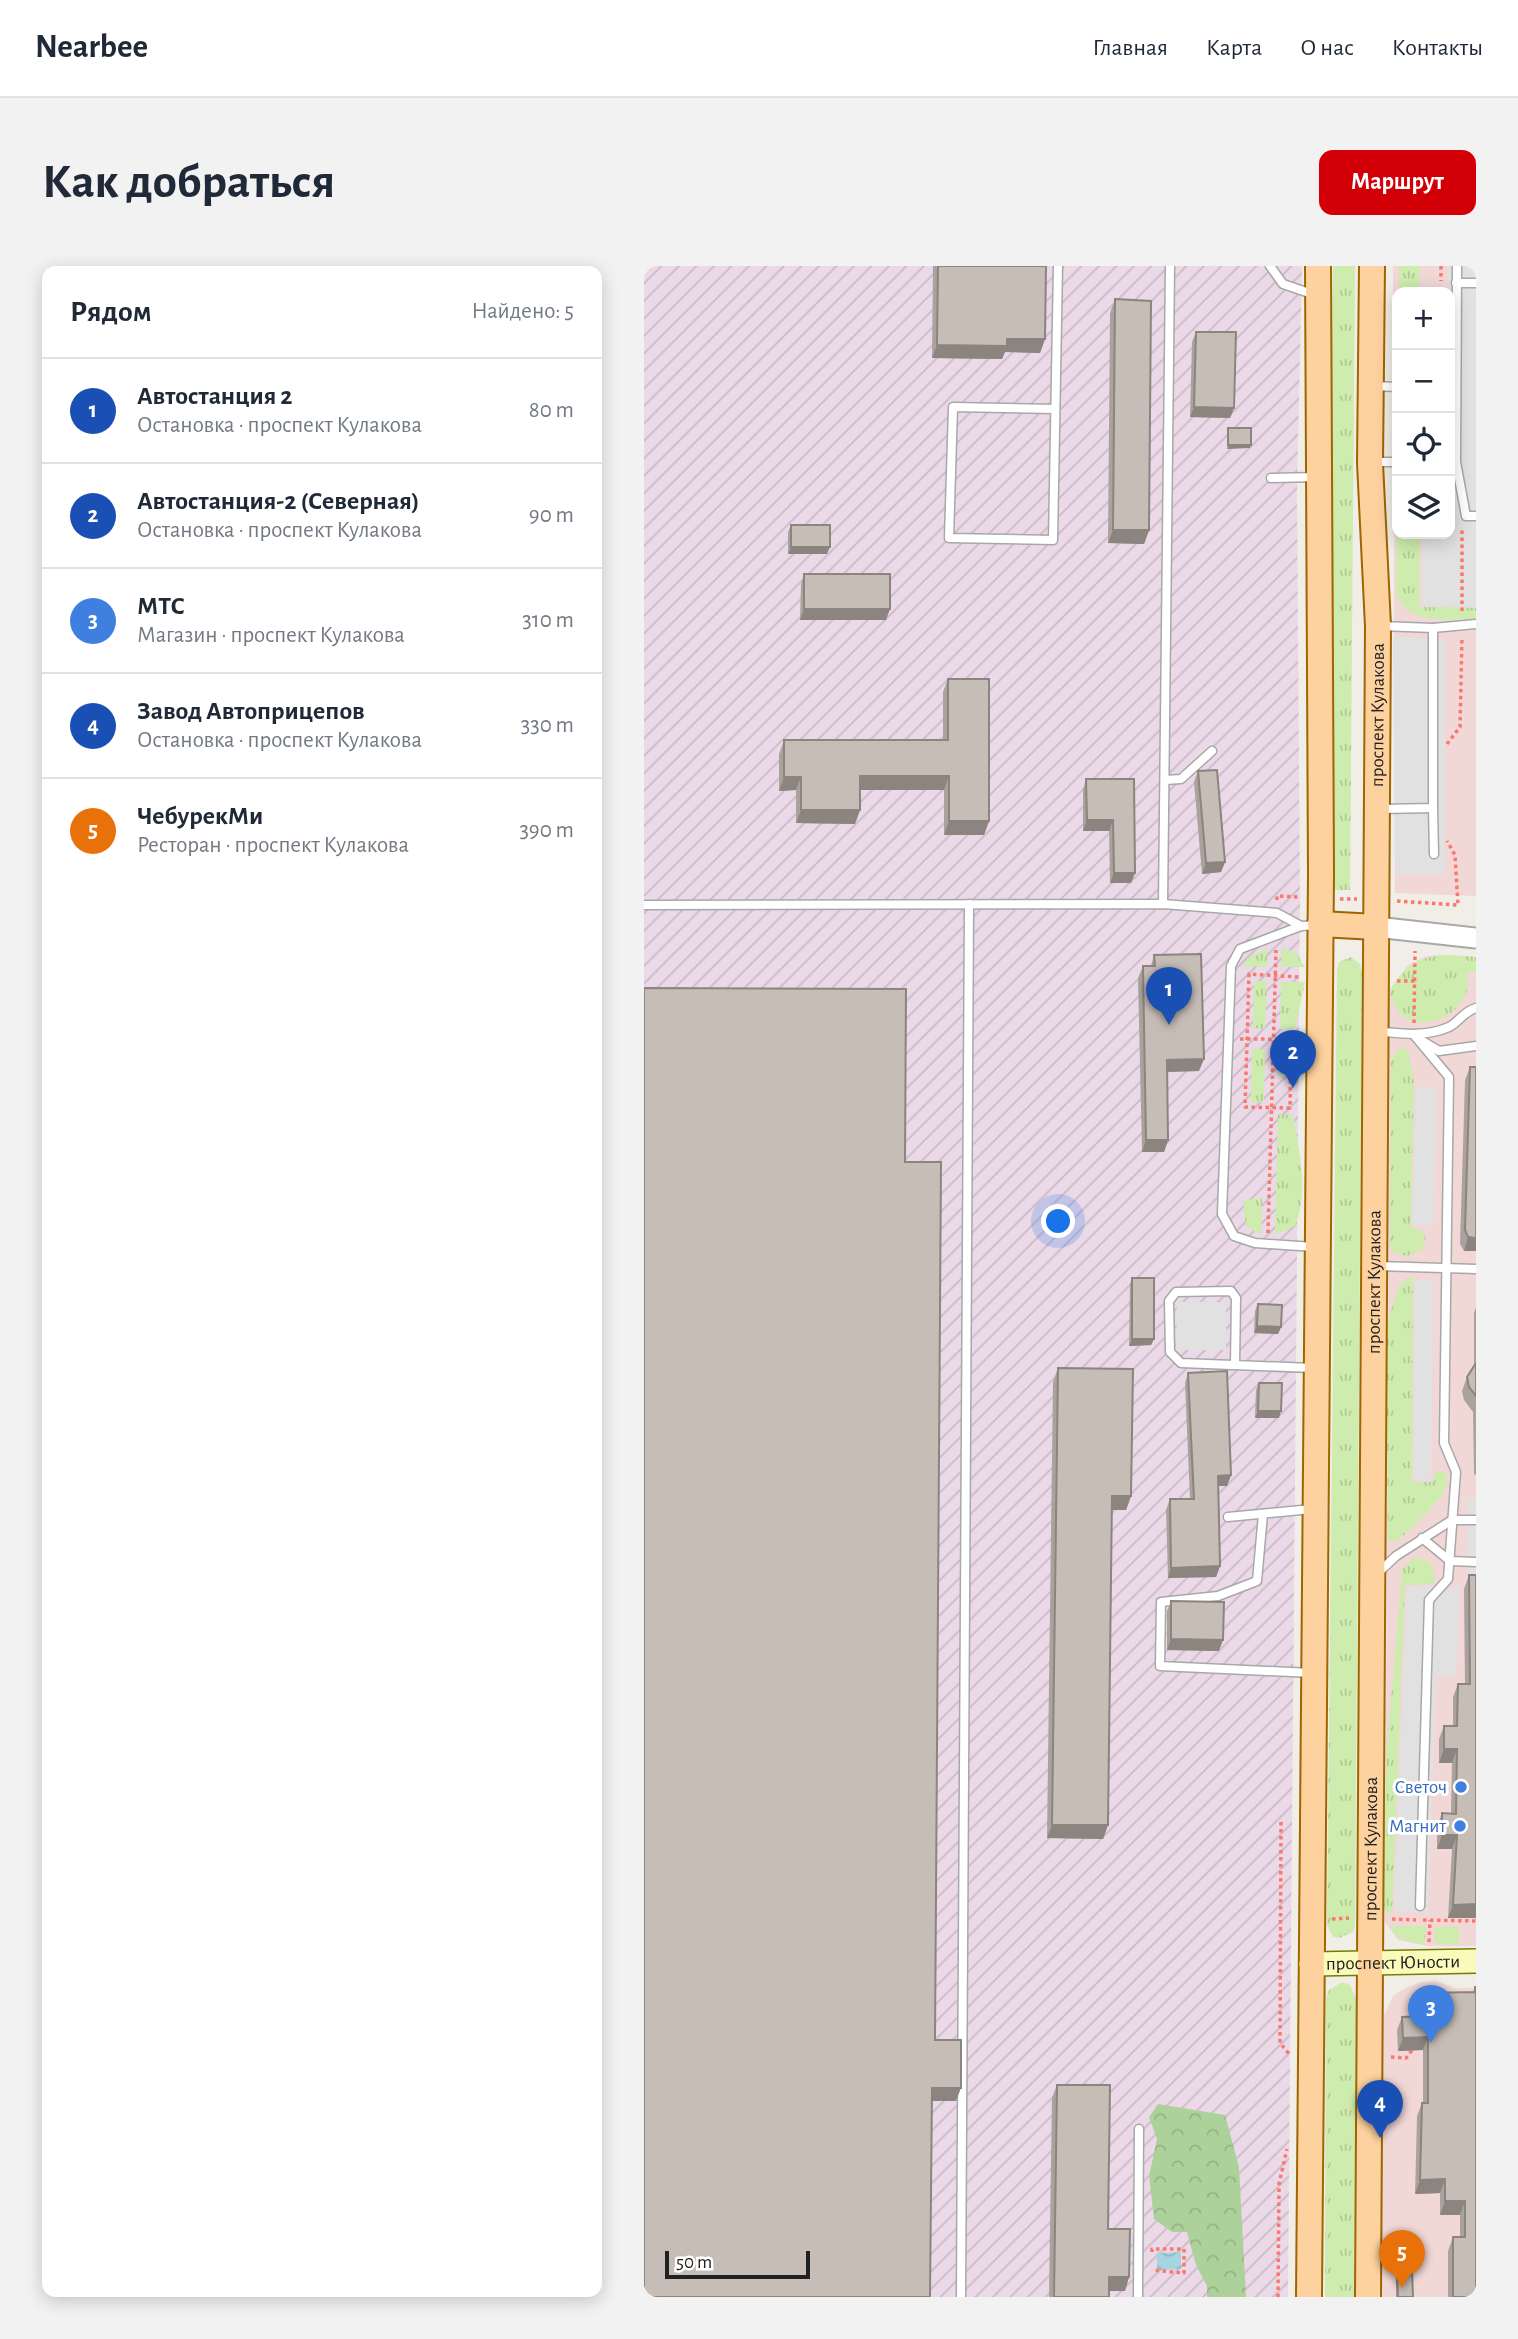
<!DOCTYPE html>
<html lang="ru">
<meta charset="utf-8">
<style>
body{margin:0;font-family:"Alegreya Sans",sans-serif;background:#f2f2f3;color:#1f2937}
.controls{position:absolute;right:21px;top:21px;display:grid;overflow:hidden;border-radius:14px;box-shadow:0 4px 18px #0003}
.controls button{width:63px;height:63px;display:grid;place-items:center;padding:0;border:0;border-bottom:2px solid #e0e1e3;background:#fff;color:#1f2937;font:35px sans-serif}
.scale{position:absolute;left:21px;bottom:18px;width:145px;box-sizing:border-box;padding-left:7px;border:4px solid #212121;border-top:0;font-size:19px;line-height:24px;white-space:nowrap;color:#212121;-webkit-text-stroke:5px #fff;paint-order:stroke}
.you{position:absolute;left:415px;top:956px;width:24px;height:24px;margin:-18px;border:5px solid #fff;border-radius:50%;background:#1a73e8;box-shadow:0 0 0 10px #1a73e833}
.badge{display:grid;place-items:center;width:46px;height:46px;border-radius:50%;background:#d20006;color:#fff;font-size:23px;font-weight:700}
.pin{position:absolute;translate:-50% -58px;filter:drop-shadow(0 2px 4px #0008)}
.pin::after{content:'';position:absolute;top:37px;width:24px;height:21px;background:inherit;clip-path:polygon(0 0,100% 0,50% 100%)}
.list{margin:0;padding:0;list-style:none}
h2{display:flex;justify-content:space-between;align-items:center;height:91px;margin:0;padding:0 28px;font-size:30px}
h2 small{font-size:23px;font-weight:400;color:#747a83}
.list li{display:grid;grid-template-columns:46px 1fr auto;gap:21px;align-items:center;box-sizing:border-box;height:105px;padding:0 28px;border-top:2px solid #e0e1e3}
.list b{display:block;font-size:26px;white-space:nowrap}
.list p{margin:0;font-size:23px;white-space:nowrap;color:#747a83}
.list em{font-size:23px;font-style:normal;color:#747a83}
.icon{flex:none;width:38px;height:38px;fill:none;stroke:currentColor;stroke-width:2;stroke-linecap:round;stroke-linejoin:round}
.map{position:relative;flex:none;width:832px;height:2031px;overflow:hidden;border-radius:14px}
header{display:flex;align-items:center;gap:42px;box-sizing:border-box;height:98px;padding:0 35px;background:#fff;border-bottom:2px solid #e0e1e3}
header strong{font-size:33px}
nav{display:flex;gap:38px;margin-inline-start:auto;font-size:24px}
.intro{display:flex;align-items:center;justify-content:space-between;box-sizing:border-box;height:168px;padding:0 42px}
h1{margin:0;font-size:49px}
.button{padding:18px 32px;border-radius:14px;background:#d20006;color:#fff;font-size:24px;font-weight:700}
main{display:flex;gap:42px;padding:0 42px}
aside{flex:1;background:#fff;border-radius:14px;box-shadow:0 4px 18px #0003}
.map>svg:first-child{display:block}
.commercial{fill:#f2d7d7;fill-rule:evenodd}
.industrial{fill:url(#industrial-furrows)}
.grass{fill:url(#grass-tufts)}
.forest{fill:url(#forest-crowns)}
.parking{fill:#e1e1e1}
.water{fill:url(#water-waves)}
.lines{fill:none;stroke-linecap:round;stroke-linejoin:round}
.service-casing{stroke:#a8a8a8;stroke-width:11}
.tertiary-casing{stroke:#a8a8a8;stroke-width:23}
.secondary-casing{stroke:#747d02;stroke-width:26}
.primary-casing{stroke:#9e6500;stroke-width:28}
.path{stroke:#fd776c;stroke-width:3.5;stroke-dasharray:3.5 3.5;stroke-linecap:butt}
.service{stroke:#fff;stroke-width:8}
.tertiary{stroke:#fff;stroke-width:19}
.secondary{stroke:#fafbbb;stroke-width:23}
.primary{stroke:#fed29f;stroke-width:24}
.wall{fill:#aaa39d}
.shaded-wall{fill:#8b847f}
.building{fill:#c6bdb6;stroke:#8b847f;stroke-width:2}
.shop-dot{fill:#3f7fe0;stroke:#fff;stroke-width:2.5}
.labels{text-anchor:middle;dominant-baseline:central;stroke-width:6;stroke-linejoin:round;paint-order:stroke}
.street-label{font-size:19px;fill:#212121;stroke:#fff}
.shop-label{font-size:19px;fill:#366cbe;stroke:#fff;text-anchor:end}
</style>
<header>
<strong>Nearbee</strong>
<nav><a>Главная</a><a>Карта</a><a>О нас</a><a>Контакты</a></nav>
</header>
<div class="intro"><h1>Как добраться</h1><a class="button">Маршрут</a></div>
<main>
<aside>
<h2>Рядом<small>Найдено: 5</small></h2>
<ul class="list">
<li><span class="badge" style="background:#1a4fb4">1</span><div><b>Автостанция 2</b><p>Остановка · проспект Кулакова</p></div><em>80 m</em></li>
<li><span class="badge" style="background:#1a4fb4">2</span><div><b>Автостанция-2 (Северная)</b><p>Остановка · проспект Кулакова</p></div><em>90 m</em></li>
<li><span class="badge" style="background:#3f7fe0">3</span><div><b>МТС</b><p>Магазин · проспект Кулакова</p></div><em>310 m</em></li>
<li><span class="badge" style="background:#1a4fb4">4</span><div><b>Завод Автоприцепов</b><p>Остановка · проспект Кулакова</p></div><em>330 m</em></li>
<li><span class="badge" style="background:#e8710a">5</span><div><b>ЧебурекМи</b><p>Ресторан · проспект Кулакова</p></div><em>390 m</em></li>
</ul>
</aside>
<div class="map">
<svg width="832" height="2031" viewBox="0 0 832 2031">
<defs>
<pattern id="industrial-furrows" width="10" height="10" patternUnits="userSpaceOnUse" patternTransform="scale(1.75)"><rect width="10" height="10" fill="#ebd9e8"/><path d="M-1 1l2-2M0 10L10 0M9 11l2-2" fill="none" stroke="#c9bac7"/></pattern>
<pattern id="grass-tufts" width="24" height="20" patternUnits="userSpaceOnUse" patternTransform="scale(1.75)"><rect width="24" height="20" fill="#ceecad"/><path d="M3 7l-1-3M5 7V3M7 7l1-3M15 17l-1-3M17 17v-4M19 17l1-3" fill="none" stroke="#b1ca95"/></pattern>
<pattern id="forest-crowns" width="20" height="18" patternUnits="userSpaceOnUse" patternTransform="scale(1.75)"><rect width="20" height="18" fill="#add19b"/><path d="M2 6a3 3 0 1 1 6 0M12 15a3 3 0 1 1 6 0" fill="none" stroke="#95b385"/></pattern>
<pattern id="water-waves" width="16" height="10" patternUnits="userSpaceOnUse" patternTransform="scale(1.75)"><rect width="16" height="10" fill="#a7d4e0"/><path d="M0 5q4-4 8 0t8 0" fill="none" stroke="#8fb6c0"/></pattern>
</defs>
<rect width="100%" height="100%" fill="#f1eee7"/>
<g class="commercial">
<path d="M749,0H832V630L751,627ZM753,26H806V268H753Z"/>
<polygon points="804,689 832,691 832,1680 783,1680 754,1674 741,1656 746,724 764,699 782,690"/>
<polygon points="792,1715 811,1722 832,1722 832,2031 737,2031 739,1752 749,1730 763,1721 777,1716"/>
</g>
<polygon class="industrial" points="0,0 658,0 653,224 656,633 644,2031 0,2031"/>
<g class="grass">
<polygon points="689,0 711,0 706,624 682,624"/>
<polygon points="755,0 776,0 775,26 755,26"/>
<path d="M753,221V268H776L775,341L832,342V353C802,353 768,360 752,329Z"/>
<polygon points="623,682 623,701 599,700 604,692"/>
<polygon points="638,682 651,686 661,701 637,701"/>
<path d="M804,689L832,691V706H823C823,713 825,722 822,728C806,764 751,769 746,724C761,699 776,690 804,689Z"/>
<polygon points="707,691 716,698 718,705 711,1659 709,1666 695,1672 689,1671 683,1659 693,704 695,696"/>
<polygon points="610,715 623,715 621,763 609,762"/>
<polygon points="637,716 661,716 651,763 636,763"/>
<polygon points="759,782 764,785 770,816 767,961 776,964 782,973 778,984 763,990 749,986 746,978 747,796 754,784"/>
<polygon points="608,783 621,783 620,836 607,836"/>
<polygon points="636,783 643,784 642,810 634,809"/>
<path d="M634,848L649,849C655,883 665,927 651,960L631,969Z"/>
<polygon points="618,931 617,969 602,960 599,935"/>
<path d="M766,1011L769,1012L768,1216H788L792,1204L802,1207C804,1213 804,1218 801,1224C794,1235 759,1275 748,1276L744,1273L742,1061L755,1020Z"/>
<polygon points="770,1291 786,1296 791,1310 790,1318 761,1319 748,1649 737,1641 743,1482 758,1304"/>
<polygon points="745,1660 782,1660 780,1679 753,1672"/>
<polygon points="791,1660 815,1661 815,1678 791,1678"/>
<polygon points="698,1716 706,1719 712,1733 710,2031 681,2031 682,1733 685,1724"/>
</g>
<polygon class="forest" points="514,1838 581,1849 595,1901 602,2031 563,2031 563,2020 552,1999 543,1966 528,1966 510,1953 505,1910 513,1873 505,1851"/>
<g class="parking">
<polygon points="804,0 832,0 832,341 778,340 778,268 806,268 808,86"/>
<polygon points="749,371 801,373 801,608 751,608"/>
<polygon points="772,821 793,821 789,960 768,959"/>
<polygon points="771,1014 789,1014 787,1215 769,1215"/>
<polygon points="533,1036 582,1036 582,1084 532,1084"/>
<rect x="823" y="1234" width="9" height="81"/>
<polygon points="763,1320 816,1321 812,1410 792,1410 784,1647 750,1646"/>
</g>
<polygon class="water" points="537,1986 537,2003 513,2004 513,1987"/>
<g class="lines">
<defs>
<g id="service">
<polyline points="626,0 639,18 671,29"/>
<polyline points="813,0 812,196 822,250 832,250"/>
<polyline points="812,17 832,17"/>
<polyline points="730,120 753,121"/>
<polyline points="411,143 309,141 305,272 409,274 414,0"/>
<polyline points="729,196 753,196"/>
<polyline points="627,212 673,211"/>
<polyline points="737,360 789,362 832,358"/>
<polyline points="521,514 537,513 568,485"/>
<polyline points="789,542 790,588"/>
<polyline points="736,543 789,542 789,362"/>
<polyline points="519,638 526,0"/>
<polyline points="0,639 519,638 633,647 657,660"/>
<path d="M734,765C759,768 782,771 805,761C815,756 820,745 832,742"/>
<polyline points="770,769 805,811 800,1177 812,1206 804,1313 785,1334 776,1640"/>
<polyline points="775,773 795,785 832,780"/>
<polyline points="670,981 611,977 590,970 578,948 587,700 596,683 657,660 674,659"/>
<polyline points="733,1000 832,1003"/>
<polyline points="591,1099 592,1032 587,1025 532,1026 525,1035 526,1086 537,1097 669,1102"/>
<polyline points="619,1248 613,1315 574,1330 517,1336 516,1400 668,1407"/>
<polyline points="584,1251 668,1243"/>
<polyline points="778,1272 806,1295 832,1296"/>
<polyline points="735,1306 752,1290 808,1254 832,1254"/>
<polyline points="317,2031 325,638"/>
<polyline points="494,2031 495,1863"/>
</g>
<polyline id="tertiary" points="732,661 832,672"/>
<g id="secondary">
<path id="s1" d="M667,1698L832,1695"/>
</g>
<g id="primary">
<polyline points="676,658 732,661"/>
<polyline points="665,2031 677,608 674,0"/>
<path id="s2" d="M724,2031L734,360L726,197L728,0"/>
</g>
</defs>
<use href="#service" class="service-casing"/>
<use href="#tertiary" class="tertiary-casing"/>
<use href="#secondary" class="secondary-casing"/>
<use href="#primary" class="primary-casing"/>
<g class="path">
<polyline points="797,0 797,15"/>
<polyline points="818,345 818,262"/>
<polyline points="803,478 816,461 818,371"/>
<polyline points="696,633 713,633"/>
<polyline points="633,634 633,630 656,631"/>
<polyline points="753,635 814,639 811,589 803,575"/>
<polyline points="753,715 772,715"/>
<polyline points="770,757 771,685"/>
<path d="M596,773C613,773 630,773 647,774L646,842L601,841L605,708L654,711"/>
<polyline points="624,967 632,684"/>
<polyline points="637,1556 636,1777 646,1789"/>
<polyline points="688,1653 705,1652"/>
<polyline points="748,1653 772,1654"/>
<polyline points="779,1654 832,1655"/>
<polyline points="785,1676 786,1654"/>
<polyline points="769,1754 768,1746 785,1727 806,1728"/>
<polyline points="747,1791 762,1792 769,1783"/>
<polyline points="508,1986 508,1983 540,1983 540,2007 508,2004"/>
<polyline points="634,2031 635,1918 643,1883"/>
</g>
<use href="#service" class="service"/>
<use href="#tertiary" class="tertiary"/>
<use href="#secondary" class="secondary"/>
<use href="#primary" class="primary"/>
</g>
<g class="wall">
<polygon points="289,0 402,0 401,73 396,87 361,86 358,93 288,92"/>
<polygon points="471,33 505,264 500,278 464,277 466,47"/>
<polygon points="552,66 590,142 586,152 546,151 548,76"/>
<polygon points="147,259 183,288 144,288 144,266"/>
<polygon points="160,308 242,354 156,354 157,318"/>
<polygon points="304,413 345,555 340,569 300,569 300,524 216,524 216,544 211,558 152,557 152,524 135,525 135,488 140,474 299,474 299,426"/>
<polygon points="554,505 581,596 577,606 558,608 550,516"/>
<polygon points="442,513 490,513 491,607 487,617 466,617 465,565 439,565 439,524"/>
<polygon points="510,689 555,805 523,806 524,874 520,886 498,886 494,712 499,700 507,700"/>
<polygon points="826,801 832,801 832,985 820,985 816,978 821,814"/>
<polygon points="488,1012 510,1073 507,1079 485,1080 486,1018"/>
<polygon points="614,1038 637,1061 634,1068 610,1067 611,1045"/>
<polygon points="832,1041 832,1209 830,1208 829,1146 820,1134 818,1125 823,1111 830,1101 830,1047"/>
<polygon points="414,1102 487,1230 482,1244 467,1244 464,1559 459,1573 403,1572 409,1116"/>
<polygon points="544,1107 587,1209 583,1220 574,1220 576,1300 572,1311 524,1312 522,1244 526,1233 546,1233 541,1117"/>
<polygon points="615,1117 635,1152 611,1152 612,1124"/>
<polygon points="825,1309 832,1309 832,1652 804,1652 808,1583 793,1583 793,1561 798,1547 807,1547 808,1497 795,1497 795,1473 800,1460 809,1460 809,1431 814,1418 821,1418 820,1323"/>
<polygon points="527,1335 575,1385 523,1384 523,1345"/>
<polygon points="831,1721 832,2031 804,2031 804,1985 809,1971 816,1971 816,1949 796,1949 796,1927 771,1928 773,1850 778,1837 779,1837 779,1784 754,1785 753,1764 758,1751 778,1750 777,1741 782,1727 829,1726"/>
<polygon points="413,1819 464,1963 485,2011 481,2025 465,2025 465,2031 405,2031 408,1832"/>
<polygon points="753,2006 769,2031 752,2031 752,2009"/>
</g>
<g class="shaded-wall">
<polygon points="363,73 401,73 396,87 361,86 358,93 288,92 293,79"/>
<polygon points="550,141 590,142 586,152 546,151"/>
<polygon points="584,179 607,179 606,182 583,183"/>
<polygon points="469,264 505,264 500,278 464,277"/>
<polygon points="147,281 186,281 183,288 144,288"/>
<polygon points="160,343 246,343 242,354 156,354"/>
<polygon points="216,510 305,510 300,524 211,524"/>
<polygon points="140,511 157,511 152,524 135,525"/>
<polygon points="157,544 216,544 211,558 152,557"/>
<polygon points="443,554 469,554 465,565 439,565"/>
<polygon points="305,555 345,555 340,569 300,569"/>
<polygon points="581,596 577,606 558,608 562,597"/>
<polygon points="470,607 491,607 487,617 466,617"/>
<polygon points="560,793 555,805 519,806 523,794"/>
<polygon points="502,874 524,874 520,886 498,886"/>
<polygon points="824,971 832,972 832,985 820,985"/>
<polygon points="613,1060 637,1061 634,1068 610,1067"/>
<polygon points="488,1073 510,1073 507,1079 485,1080"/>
<polygon points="614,1145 637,1145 635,1152 611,1152"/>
<polygon points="587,1209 583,1220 570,1220 574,1210"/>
<polygon points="468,1230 487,1230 482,1244 463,1244"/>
<polygon points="576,1300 572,1311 524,1312 527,1302"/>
<polygon points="527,1373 579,1374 575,1385 523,1384"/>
<polygon points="800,1483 813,1483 808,1497 795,1497"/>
<polygon points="408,1559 464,1559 459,1573 403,1572"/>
<polygon points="798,1569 813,1569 808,1583 793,1583"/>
<polygon points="832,1638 832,1652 804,1652 809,1639"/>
<polygon points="784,1771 779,1784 754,1785 759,1772"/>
<polygon points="288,1822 317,1822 312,1835 283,1835"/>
<polygon points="801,1913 796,1927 771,1928 776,1914"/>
<polygon points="801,1935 821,1935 816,1949 796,1949"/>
<polygon points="465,2011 485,2011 481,2025 460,2025"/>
</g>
<g class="building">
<polygon points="294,0 402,0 401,73 363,73 363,80 293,79"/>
<polygon points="471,33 507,35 505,264 469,264"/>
<polygon points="552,66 592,66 590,142 550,141"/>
<rect x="584" y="162" width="23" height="17"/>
<rect x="147" y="259" width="39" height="22"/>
<rect x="160" y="308" width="86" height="35"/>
<polygon points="304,413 345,413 345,555 305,555 305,510 216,510 216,544 157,544 157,511 140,511 140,474 304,474"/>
<polygon points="573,504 581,596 562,597 554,505"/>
<polygon points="442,513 490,513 491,607 470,607 469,554 443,554"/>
<polygon points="557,688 560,793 523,794 524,874 502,874 499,700 511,700 510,689"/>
<polygon points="0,722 262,723 261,896 297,896 291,1774 317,1774 317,1822 288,1822 286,2031 0,2031"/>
<polygon points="826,801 832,801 832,972 824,971 821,964"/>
<rect x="488" y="1012" width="22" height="61"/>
<polygon points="614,1038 638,1039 637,1061 613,1060"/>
<polygon points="832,1097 832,1130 825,1121 823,1111"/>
<polygon points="414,1102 489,1103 487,1230 468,1230 464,1559 408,1559"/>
<polygon points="583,1105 587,1209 574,1210 576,1300 527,1302 526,1233 550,1233 544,1107"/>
<polygon points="615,1117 638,1117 637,1145 614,1145"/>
<polygon points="825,1309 832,1309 832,1638 809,1639 813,1569 798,1569 798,1547 812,1548 813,1483 800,1483 800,1460 813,1460 814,1418 826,1418"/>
<polygon points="527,1335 580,1336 579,1374 527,1373"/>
<polygon points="831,1721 832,1721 832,2031 809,2031 809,1971 821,1971 821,1935 801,1935 801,1913 776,1914 778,1837 784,1837 784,1771 759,1772 758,1751 783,1750 782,1727 831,1726"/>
<polygon points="413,1819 466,1819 464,1963 486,1963 485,2011 465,2011 465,2031 410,2031"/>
<polygon points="768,2005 769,2031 754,2031 753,2006"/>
</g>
<g class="shop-dot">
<circle cx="817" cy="1521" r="7"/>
<circle cx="816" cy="1560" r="7"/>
</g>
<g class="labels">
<g class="street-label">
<text stroke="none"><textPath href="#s2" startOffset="1582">проспект Кулакова</textPath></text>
<text stroke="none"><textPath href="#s2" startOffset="1015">проспект Кулакова</textPath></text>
<text stroke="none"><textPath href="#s2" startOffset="448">проспект Кулакова</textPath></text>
<text stroke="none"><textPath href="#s1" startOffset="82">проспект Юности</textPath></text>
</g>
<g class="shop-label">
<text x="803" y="1521">Светоч</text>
<text x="802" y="1560">Магнит</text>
</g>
</g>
</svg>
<div class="controls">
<button>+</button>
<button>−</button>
<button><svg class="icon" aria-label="locate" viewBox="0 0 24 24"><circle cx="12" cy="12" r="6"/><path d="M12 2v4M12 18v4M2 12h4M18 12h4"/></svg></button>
<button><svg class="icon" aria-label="layers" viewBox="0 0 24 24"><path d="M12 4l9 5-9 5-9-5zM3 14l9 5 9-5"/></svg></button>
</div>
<div class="scale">50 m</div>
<div class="you"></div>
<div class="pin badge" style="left:525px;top:759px;background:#1a4fb4">1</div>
<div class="pin badge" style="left:649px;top:822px;background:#1a4fb4">2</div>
<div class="pin badge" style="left:787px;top:1777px;background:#3f7fe0">3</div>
<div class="pin badge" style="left:736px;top:1872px;background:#1a4fb4">4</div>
<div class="pin badge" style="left:758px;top:2022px;background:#e8710a">5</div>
</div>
</main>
